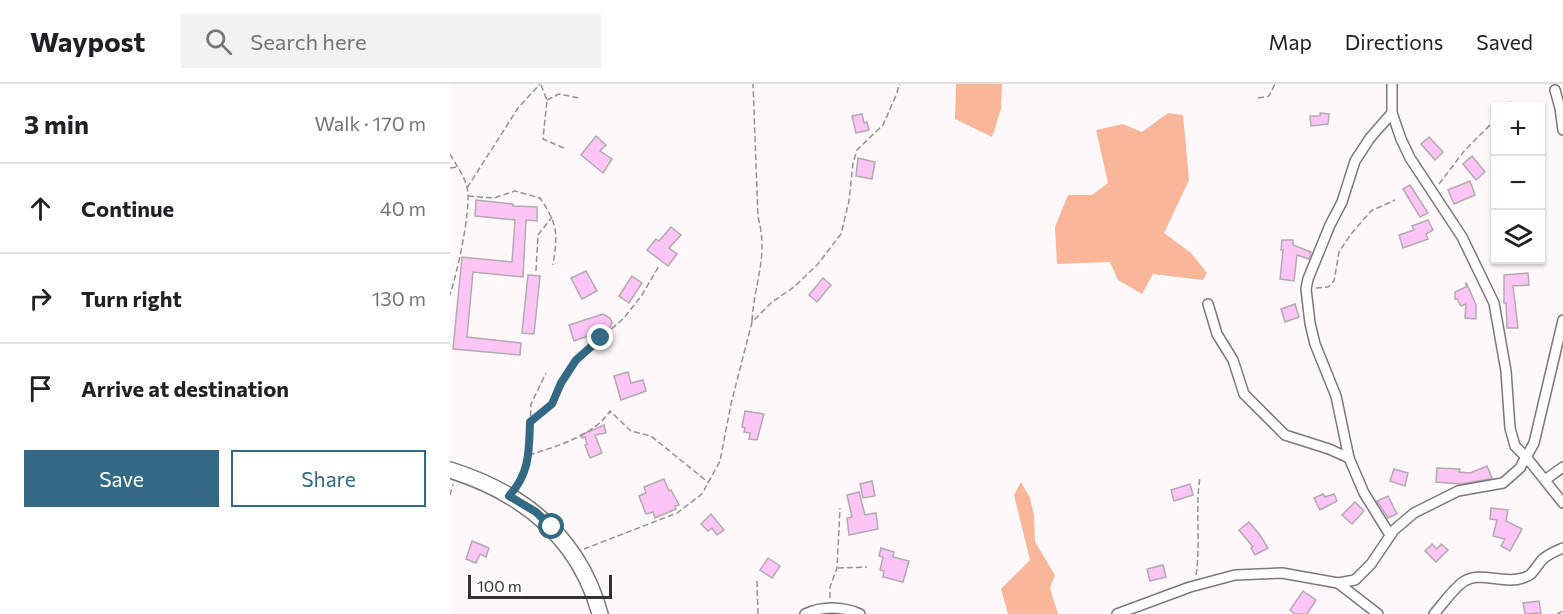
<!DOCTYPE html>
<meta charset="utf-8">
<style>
body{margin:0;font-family:Commissioner,sans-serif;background:#f2f2f2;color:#202124}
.controls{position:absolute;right:18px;top:18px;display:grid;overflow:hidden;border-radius:0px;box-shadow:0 2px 4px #0004}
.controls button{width:54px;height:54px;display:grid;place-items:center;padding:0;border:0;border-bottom:2px solid #e0e0e0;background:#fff;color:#202124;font:30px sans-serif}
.scale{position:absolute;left:18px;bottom:15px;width:144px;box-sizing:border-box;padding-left:6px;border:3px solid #363234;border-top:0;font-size:16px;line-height:21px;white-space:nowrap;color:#363234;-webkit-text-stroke:4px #fff;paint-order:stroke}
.stop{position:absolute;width:18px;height:18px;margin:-14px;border:4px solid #336985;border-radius:50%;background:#fff}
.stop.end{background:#336985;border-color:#fff;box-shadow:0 2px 6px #0008}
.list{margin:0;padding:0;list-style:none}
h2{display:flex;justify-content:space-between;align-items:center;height:78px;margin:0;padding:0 24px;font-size:26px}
h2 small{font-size:20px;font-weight:400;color:#757577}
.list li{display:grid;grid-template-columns:39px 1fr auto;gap:18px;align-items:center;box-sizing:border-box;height:90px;padding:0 24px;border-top:2px solid #e0e0e0}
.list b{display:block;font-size:22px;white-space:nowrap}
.list em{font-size:20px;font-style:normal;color:#757577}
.actions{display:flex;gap:12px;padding:18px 24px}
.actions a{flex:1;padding:14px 0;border:2px solid #336985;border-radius:0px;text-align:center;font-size:21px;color:#336985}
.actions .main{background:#336985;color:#fff}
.icon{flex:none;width:33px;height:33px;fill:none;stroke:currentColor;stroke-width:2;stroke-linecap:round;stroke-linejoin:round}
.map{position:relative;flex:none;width:1113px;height:530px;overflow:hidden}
header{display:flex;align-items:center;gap:36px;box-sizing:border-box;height:84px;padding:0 30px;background:#fff;border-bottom:2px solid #e0e0e0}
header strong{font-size:28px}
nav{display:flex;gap:33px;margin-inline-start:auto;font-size:21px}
.search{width:420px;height:54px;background:#f2f2f2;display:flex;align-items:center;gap:15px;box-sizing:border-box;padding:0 21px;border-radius:0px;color:#757577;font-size:22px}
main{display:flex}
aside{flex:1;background:#fff}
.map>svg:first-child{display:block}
.forest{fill:#fab698}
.building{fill:#fdc5f5;stroke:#b2aab0;stroke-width:1.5}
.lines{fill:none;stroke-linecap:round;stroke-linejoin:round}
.street-casing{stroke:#807679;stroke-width:12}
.primary-casing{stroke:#807679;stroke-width:18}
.path{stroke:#979193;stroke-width:1.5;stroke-dasharray:6 3;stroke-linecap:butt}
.street{stroke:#fff;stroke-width:9}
.primary{stroke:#fff;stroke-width:15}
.route{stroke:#336985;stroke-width:8}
</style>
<header>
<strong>Waypost</strong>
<div class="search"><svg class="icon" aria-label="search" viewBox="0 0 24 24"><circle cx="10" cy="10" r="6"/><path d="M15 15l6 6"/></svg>Search here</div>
<nav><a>Map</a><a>Directions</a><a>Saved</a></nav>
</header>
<main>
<aside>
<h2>3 min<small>Walk · 170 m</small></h2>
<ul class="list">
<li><svg class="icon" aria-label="ahead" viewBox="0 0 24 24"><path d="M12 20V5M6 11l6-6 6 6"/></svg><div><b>Continue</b></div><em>40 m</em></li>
<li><svg class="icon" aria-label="right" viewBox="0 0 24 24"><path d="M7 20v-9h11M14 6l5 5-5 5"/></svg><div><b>Turn right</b></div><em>130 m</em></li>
<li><svg class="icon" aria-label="arrive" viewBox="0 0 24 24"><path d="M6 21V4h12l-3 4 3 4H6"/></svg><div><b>Arrive at destination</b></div></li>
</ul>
<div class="actions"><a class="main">Save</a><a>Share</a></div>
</aside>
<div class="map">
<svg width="1113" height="530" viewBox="0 0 1113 530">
<rect width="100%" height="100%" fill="#fff8fa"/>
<g class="forest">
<polygon points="506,0 552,0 551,25 542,53 505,35"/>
<polygon points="718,29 733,31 739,96 714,149 741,169 757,189 753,196 703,190 692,210 668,196 660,178 607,180 605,143 618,111 642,111 658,99 646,46 673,40 692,48"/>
<polygon points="571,398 580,414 584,431 585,458 605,491 600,504 608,530 558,530 551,505 580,476 564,411"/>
</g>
<g class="building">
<polygon points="870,29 879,30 878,40 861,42 860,32 870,32"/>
<polygon points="412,30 414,39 417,38 419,46 406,49 402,32"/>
<polygon points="146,52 156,61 150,67 162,75 153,89 131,71"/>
<polygon points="979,53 993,68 985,76 971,60"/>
<polygon points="1022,72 1035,88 1026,96 1013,80"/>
<polygon points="408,74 425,78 422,95 406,92"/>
<polygon points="1020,97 1025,111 1004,120 998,106"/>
<polygon points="960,101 978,129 970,133 953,105"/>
<polygon points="26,116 63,120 63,122 87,123 87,137 76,136 73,193 23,188 17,253 71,259 70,271 3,265 12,173 62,178 65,136 25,132"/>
<polygon points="978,136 983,146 976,150 978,155 953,164 949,151 964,146 962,142"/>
<polygon points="221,143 231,151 219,164 227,170 218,182 197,166 206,155 209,157"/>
<polygon points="832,156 843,156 843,161 861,168 859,175 847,171 844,197 830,195 833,166 831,166"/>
<polygon points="136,187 147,207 132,215 121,194"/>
<polygon points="1078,189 1079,201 1063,202 1068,244 1057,244 1056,219 1054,219 1054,191"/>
<polygon points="78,191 90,192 84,250 72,249"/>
<polygon points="182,192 192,199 179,219 169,212"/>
<polygon points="373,194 381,201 367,218 359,211"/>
<polygon points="1016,198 1026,221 1026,235 1015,234 1016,220 1011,222 1007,215 1005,215 1005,208 1016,203"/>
<polygon points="845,220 849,233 835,238 831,225"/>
<polygon points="153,230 160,234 162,239 160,244 124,257 119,241"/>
<polygon points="178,288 181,299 193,296 196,307 171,316 164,292"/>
<polygon points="295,327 314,330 307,356 299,355 300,349 294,348 295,344 292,343"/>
<polygon points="154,341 156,349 145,351 152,369 140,374 135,361 137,360 135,353 132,354 131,351"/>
<polygon points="1037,382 1042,394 1040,395 1011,400 986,398 987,384 1010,385 1009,388 1020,389"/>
<polygon points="944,385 958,389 955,402 940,397"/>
<polygon points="214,395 219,407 221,406 229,421 225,422 226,425 205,434 203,428 196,430 189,412 196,409 194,403"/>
<polygon points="422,397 425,412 413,414 410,400"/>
<polygon points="740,400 743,411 724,417 721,406"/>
<polygon points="409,408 415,431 426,429 428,445 399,451 397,434 402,433 397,411"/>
<polygon points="873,410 875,413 884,410 887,417 870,426 864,414"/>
<polygon points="938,412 947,430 938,434 927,417"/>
<polygon points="905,418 914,427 902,440 892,431"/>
<polygon points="1041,424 1058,426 1056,437 1072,445 1060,467 1051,462 1055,455 1043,452 1047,436 1040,435"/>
<polygon points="261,430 274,446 267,451 262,444 258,447 251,440"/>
<polygon points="799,438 810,451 818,464 805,471 801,464 803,463 789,446"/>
<polygon points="22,457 39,464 36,473 30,470 26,479 16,475"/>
<polygon points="982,460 987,465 991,460 998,466 986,478 975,467"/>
<polygon points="431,464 444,468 443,473 459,477 453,498 433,493 434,487 430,486 433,473 429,472"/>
<polygon points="318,474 330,482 322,494 310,486"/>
<polygon points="713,481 716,493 700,497 697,485"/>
<polygon points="853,507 866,516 857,530 845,530 840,526"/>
<polygon points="1089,517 1091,529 1075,530 1073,519"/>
</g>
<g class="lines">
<defs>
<g id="street">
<polyline points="942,0 942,29 951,55 960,74 1012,153 1044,219 1056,287 1060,344 1065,362 1077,374 1113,419"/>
<polyline points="1105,6 1110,24 1113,46"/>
<polyline points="758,220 767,250 783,276 794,310 835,351 879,365 899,374"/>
<polyline points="1095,396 1113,383"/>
<polyline points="940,451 914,409 899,374 886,312 865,260 860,239 856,205 858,195 880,141 892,118 905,77 920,54 942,29"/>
<polyline points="888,499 928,530"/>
<path d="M355,530C372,522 392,522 410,530"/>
<polyline points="667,530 740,503 785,491 832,489 888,499 905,496 921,480 944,446 964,429 1008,407 1053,399 1070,384 1084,359 1113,236"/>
<path d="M984,530C993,520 1002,506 1013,498C1030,486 1053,501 1073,494C1084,491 1085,483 1093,475C1098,470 1106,467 1113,464"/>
</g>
<path id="primary" d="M0,386C73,409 129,453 150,530"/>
</defs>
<use href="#street" class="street-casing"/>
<use href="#primary" class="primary-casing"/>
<g class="path">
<polyline points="91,1 97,16 93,55 116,65"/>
<polyline points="808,14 819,12 825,0"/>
<polyline points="97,16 109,10 129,14"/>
<polyline points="1057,22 1063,16"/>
<path d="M0,70C6,81 14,91 17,103C22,124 7,189 0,211"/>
<polyline points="0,84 7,83"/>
<polyline points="989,100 1015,66 1046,35"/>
<polyline points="17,104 68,24 90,0"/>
<path d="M18,112L44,114L65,107L90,114C108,141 108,149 103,181"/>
<polyline points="86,187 88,151 102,133"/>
<polyline points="866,204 878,203 884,197 889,168 901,150 921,127 945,116"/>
<path d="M302,237C304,199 319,172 308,133L303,0"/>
<polyline points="80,338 102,320 111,299 126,276 174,234 192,211 209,182"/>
<path d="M79,371C105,363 145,351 160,327L181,347L201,352L259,399"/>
<polyline points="68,402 77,383 79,371 81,320 96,289"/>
<polyline points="0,411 3,400"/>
<polyline points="134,465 227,429 252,410 270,377 281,320 302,238 322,218 344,203 368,180 391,150 399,117 403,79 407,66 433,41 447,9 449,0"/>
<polyline points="388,484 417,483"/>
<path d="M746,491C751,458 745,425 750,393"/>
<polyline points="307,497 308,530"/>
<polyline points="380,514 380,503 387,484 390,424"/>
<polyline points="1107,530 1113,527"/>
</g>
<use href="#street" class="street"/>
<use href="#primary" class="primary"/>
</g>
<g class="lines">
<path class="route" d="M102,443L86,428L59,412C80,389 79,367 80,338L102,320L111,299L126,276L151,254"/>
</g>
</svg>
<div class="controls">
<button>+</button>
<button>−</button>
<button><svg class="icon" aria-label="layers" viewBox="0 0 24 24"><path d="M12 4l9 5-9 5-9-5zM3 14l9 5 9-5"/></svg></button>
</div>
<div class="scale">100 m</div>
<div class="stop" style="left:102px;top:443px"></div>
<div class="stop end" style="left:151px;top:254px"></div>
</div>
</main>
